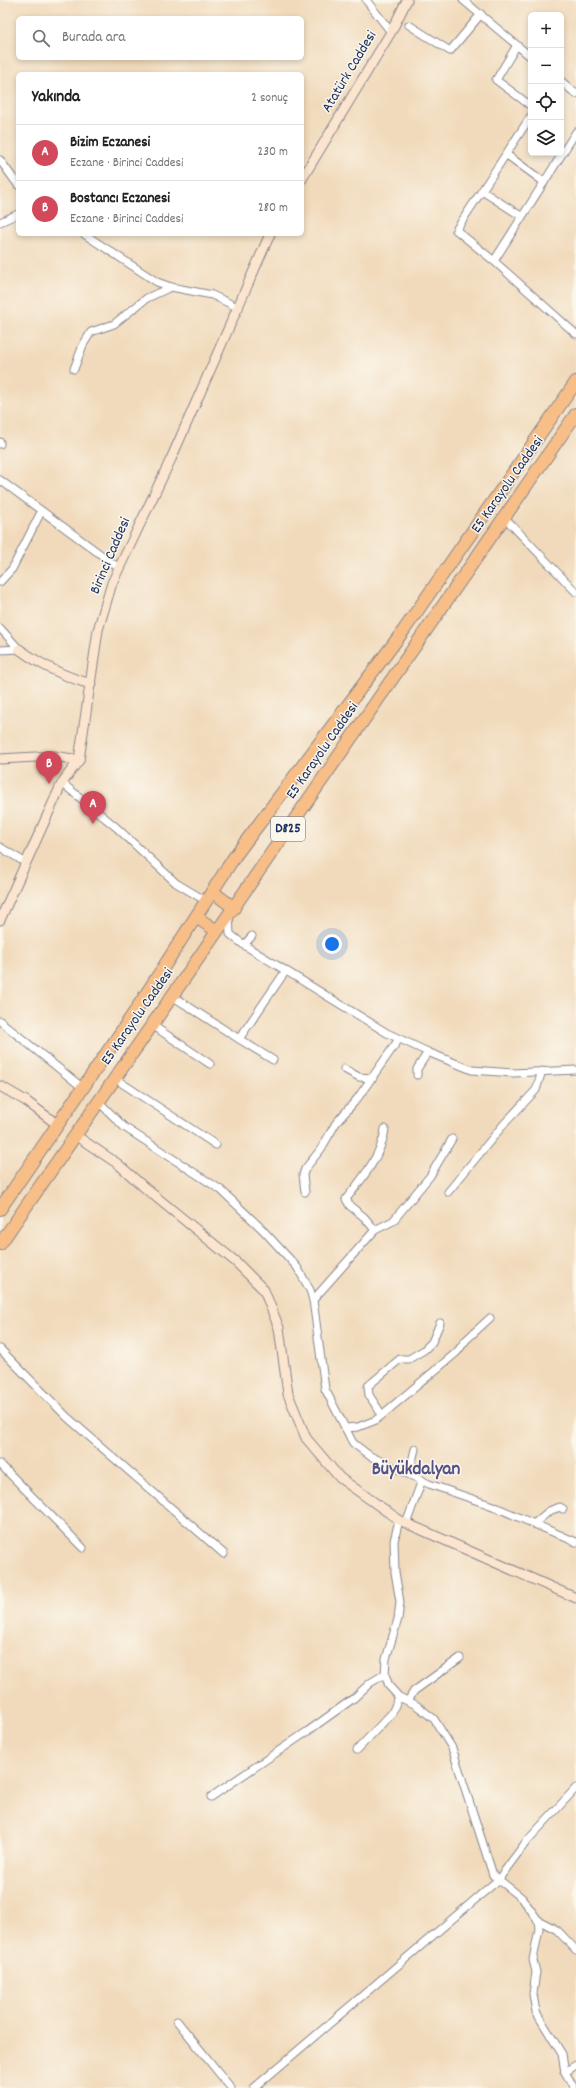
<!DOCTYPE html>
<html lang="tr">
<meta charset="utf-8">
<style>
body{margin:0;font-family:Dekko,sans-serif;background:#f2f2f2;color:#222}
.controls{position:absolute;right:12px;top:12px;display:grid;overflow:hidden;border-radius:6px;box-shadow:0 2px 6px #0003}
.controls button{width:36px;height:36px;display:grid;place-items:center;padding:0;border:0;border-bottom:1px solid #e0e0e0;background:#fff;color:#222;font:20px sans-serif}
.you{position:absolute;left:332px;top:944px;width:14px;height:14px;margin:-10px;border:3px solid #fff;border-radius:50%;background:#1a73e8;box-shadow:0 0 0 6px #1a73e833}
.badge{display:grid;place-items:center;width:26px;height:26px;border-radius:50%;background:#d1495b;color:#fff;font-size:13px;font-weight:700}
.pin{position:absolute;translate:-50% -33px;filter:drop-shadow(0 1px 2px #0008)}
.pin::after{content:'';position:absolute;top:21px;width:14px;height:12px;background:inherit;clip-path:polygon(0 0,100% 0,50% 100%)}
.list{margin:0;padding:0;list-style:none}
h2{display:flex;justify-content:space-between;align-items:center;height:52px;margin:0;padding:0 16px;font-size:17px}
h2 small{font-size:13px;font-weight:400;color:#767676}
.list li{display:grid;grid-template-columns:26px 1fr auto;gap:12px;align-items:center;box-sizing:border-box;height:56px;padding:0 16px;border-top:1px solid #e0e0e0}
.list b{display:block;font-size:15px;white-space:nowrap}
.list p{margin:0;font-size:13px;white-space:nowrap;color:#767676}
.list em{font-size:13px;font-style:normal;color:#767676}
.icon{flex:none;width:22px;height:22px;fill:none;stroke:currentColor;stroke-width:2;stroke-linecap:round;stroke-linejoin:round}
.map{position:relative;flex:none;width:576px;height:2088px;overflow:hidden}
.search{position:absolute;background:#fff;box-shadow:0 2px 6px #0003;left:16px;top:16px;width:288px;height:44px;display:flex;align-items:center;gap:10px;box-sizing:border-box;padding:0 14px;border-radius:6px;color:#767676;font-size:15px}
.panel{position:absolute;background:#fff;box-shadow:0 2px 6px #0003;left:16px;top:72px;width:288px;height:164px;border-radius:6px}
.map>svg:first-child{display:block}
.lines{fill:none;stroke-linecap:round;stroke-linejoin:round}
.street-casing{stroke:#86848c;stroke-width:9}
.secondary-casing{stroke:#86848c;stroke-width:11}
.highway-casing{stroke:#86848c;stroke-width:14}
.street{stroke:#fff;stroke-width:7}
.secondary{stroke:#fce5cf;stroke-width:9}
.highway{stroke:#f7be88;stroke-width:12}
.labels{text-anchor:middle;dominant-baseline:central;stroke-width:3;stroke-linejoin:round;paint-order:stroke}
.shield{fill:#fbf7ec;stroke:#5e6b89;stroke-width:1}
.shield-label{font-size:14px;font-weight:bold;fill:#1b2f5e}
.street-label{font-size:15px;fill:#1b2f5e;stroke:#fbf7ec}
.district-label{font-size:19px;font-weight:bold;fill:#555287;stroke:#fbf7ec}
</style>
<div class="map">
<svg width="576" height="2088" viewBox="0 0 576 2088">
<rect width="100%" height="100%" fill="#fbf7ec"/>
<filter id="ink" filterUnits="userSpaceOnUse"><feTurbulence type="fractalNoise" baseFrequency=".025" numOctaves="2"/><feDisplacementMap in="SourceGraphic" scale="8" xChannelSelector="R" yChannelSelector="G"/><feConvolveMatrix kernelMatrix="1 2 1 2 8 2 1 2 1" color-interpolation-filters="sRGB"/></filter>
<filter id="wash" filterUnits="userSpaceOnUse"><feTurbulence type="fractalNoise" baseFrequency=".012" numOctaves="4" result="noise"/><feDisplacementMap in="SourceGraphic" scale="16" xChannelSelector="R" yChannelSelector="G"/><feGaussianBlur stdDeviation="0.9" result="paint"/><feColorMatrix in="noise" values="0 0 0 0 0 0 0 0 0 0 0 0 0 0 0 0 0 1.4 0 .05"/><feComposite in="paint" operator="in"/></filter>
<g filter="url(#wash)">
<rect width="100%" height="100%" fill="#f1dabb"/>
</g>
<g filter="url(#ink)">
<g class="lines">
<defs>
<g id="street">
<polyline points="366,0 391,32"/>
<polyline points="463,0 531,57"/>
<polyline points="409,25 450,51 481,14"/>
<polyline points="517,45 496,80 531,106"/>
<polyline points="561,81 576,94"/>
<polyline points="531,116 456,230 494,261 576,334"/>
<polyline points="507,155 544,182"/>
<polyline points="0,160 18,185"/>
<polyline points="482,191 521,216"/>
<polyline points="0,222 18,214"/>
<polyline points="84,234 157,282 171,287 212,295 239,308"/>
<polyline points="494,261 576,132"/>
<polyline points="74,369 83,345 91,332 114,324 147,298 171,287"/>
<polyline points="0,442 0,444"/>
<polyline points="0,480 119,568"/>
<polyline points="505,518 576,592"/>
<polyline points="0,582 12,569 41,512"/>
<polyline points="0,628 19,649"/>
<polyline points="0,650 19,649"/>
<polyline points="62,783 116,827 176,883 206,901"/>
<polyline points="0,847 26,863"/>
<polyline points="229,915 230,934 244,945 387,1033 430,1053 472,1070 513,1073 576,1070"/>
<polyline points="244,945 252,936"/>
<polyline points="172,996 239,1039 285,972"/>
<polyline points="0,1021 83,1088"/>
<polyline points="152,1025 210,1064"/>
<polyline points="239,1039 273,1060"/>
<polyline points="344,1069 359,1077 373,1078"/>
<polyline points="417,1075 417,1069 428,1052"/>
<polyline points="114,1078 216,1145"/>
<polyline points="99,1102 124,1127 221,1190 262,1229 297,1267 310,1290 313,1300 325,1389 353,1443 370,1456 429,1484 493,1506 576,1542"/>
<polyline points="305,1192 303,1175 305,1169 321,1149 336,1123 357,1099 399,1039"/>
<polyline points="448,1192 504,1124 536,1090 542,1071"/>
<path d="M375,1230L364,1217L350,1206L346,1199C362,1179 382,1155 385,1129"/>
<polyline points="313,1300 375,1230 393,1221 430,1176 452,1139"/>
<polyline points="0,1349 67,1417 224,1554"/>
<polyline points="382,1415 369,1395 368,1386 400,1359 409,1359 424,1350 432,1342 440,1323"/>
<polyline points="346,1428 358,1427 376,1420 457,1352 466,1340 490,1318"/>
<polyline points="0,1464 83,1548"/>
<polyline points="409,1474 415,1449"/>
<polyline points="399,1520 394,1541 395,1572 400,1602 398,1619 386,1659 385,1674 389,1686 399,1697 416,1705 434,1719 452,1748 493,1875 522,1898 538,1920 539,1929 533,1960 536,1972 533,1994 536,2012 562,2054 565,2072 574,2088"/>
<polyline points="406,1524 422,1480"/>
<polyline points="534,1524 549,1511 560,1507 563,1509"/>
<polyline points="408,1701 414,1691 460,1658"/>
<polyline points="357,1750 392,1713 399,1697"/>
<polyline points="211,1797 308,1731 354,1698 370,1683 385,1674"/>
<polyline points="538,1920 557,1930 576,1950"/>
<polyline points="177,2021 231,2088"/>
<polyline points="565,2072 576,2065"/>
<polyline points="254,2088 498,1880 526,1842 576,1788"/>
</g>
<g id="secondary">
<polyline points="302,179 391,32 407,0"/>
<path d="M19,649C41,665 65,677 91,684"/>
<polyline points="0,759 54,756 79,760"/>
<polyline points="0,920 62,783 79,760 98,630 112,583 171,459 270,234"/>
<polyline points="0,1086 26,1101 58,1125"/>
<polyline points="75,1135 118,1164 145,1188 236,1262 264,1290 279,1328 288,1394 306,1438 340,1478 399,1520 576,1598"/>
</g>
<g id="highway">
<polyline points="213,892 234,908"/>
<polyline points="196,917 217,931"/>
<polyline points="0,1209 134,1013 235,856 404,630 576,382"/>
<polyline points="0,1244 576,414"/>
</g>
</defs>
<use href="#street" class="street-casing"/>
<use href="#secondary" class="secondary-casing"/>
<use href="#highway" class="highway-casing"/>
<use href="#street" class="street"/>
<use href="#secondary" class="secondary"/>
<use href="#highway" class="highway"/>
</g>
</g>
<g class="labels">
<rect class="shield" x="271" y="817" width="34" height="24" rx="3"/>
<g class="shield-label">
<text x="288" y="829">D825</text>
</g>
<g class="street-label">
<text transform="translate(350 72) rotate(-59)">Atatürk Caddesi</text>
<text transform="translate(508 485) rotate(-55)">E5 Karayolu Caddesi</text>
<text transform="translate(111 556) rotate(-67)">Birinci Caddesi</text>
<text transform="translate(323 751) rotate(-55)">E5 Karayolu Caddesi</text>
<text transform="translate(138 1017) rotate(-55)">E5 Karayolu Caddesi</text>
</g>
<g class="district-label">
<text x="416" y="1470">Büyükdalyan</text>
</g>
</g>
</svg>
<div class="controls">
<button>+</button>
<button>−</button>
<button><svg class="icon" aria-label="locate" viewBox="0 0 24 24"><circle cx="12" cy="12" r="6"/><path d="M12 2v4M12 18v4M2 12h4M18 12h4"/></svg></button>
<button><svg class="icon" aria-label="layers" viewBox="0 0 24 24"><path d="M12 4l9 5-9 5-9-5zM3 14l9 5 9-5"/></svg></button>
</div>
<div class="you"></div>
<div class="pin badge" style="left:93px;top:824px">A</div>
<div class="pin badge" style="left:49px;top:784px">B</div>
<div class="search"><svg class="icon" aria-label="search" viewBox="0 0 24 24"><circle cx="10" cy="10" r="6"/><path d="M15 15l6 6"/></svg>Burada ara</div>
<section class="panel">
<h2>Yakında<small>2 sonuç</small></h2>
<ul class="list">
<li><span class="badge">A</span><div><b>Bizim Eczanesi</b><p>Eczane · Birinci Caddesi</p></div><em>230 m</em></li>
<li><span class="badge">B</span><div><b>Bostancı Eczanesi</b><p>Eczane · Birinci Caddesi</p></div><em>280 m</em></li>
</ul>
</section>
</div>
